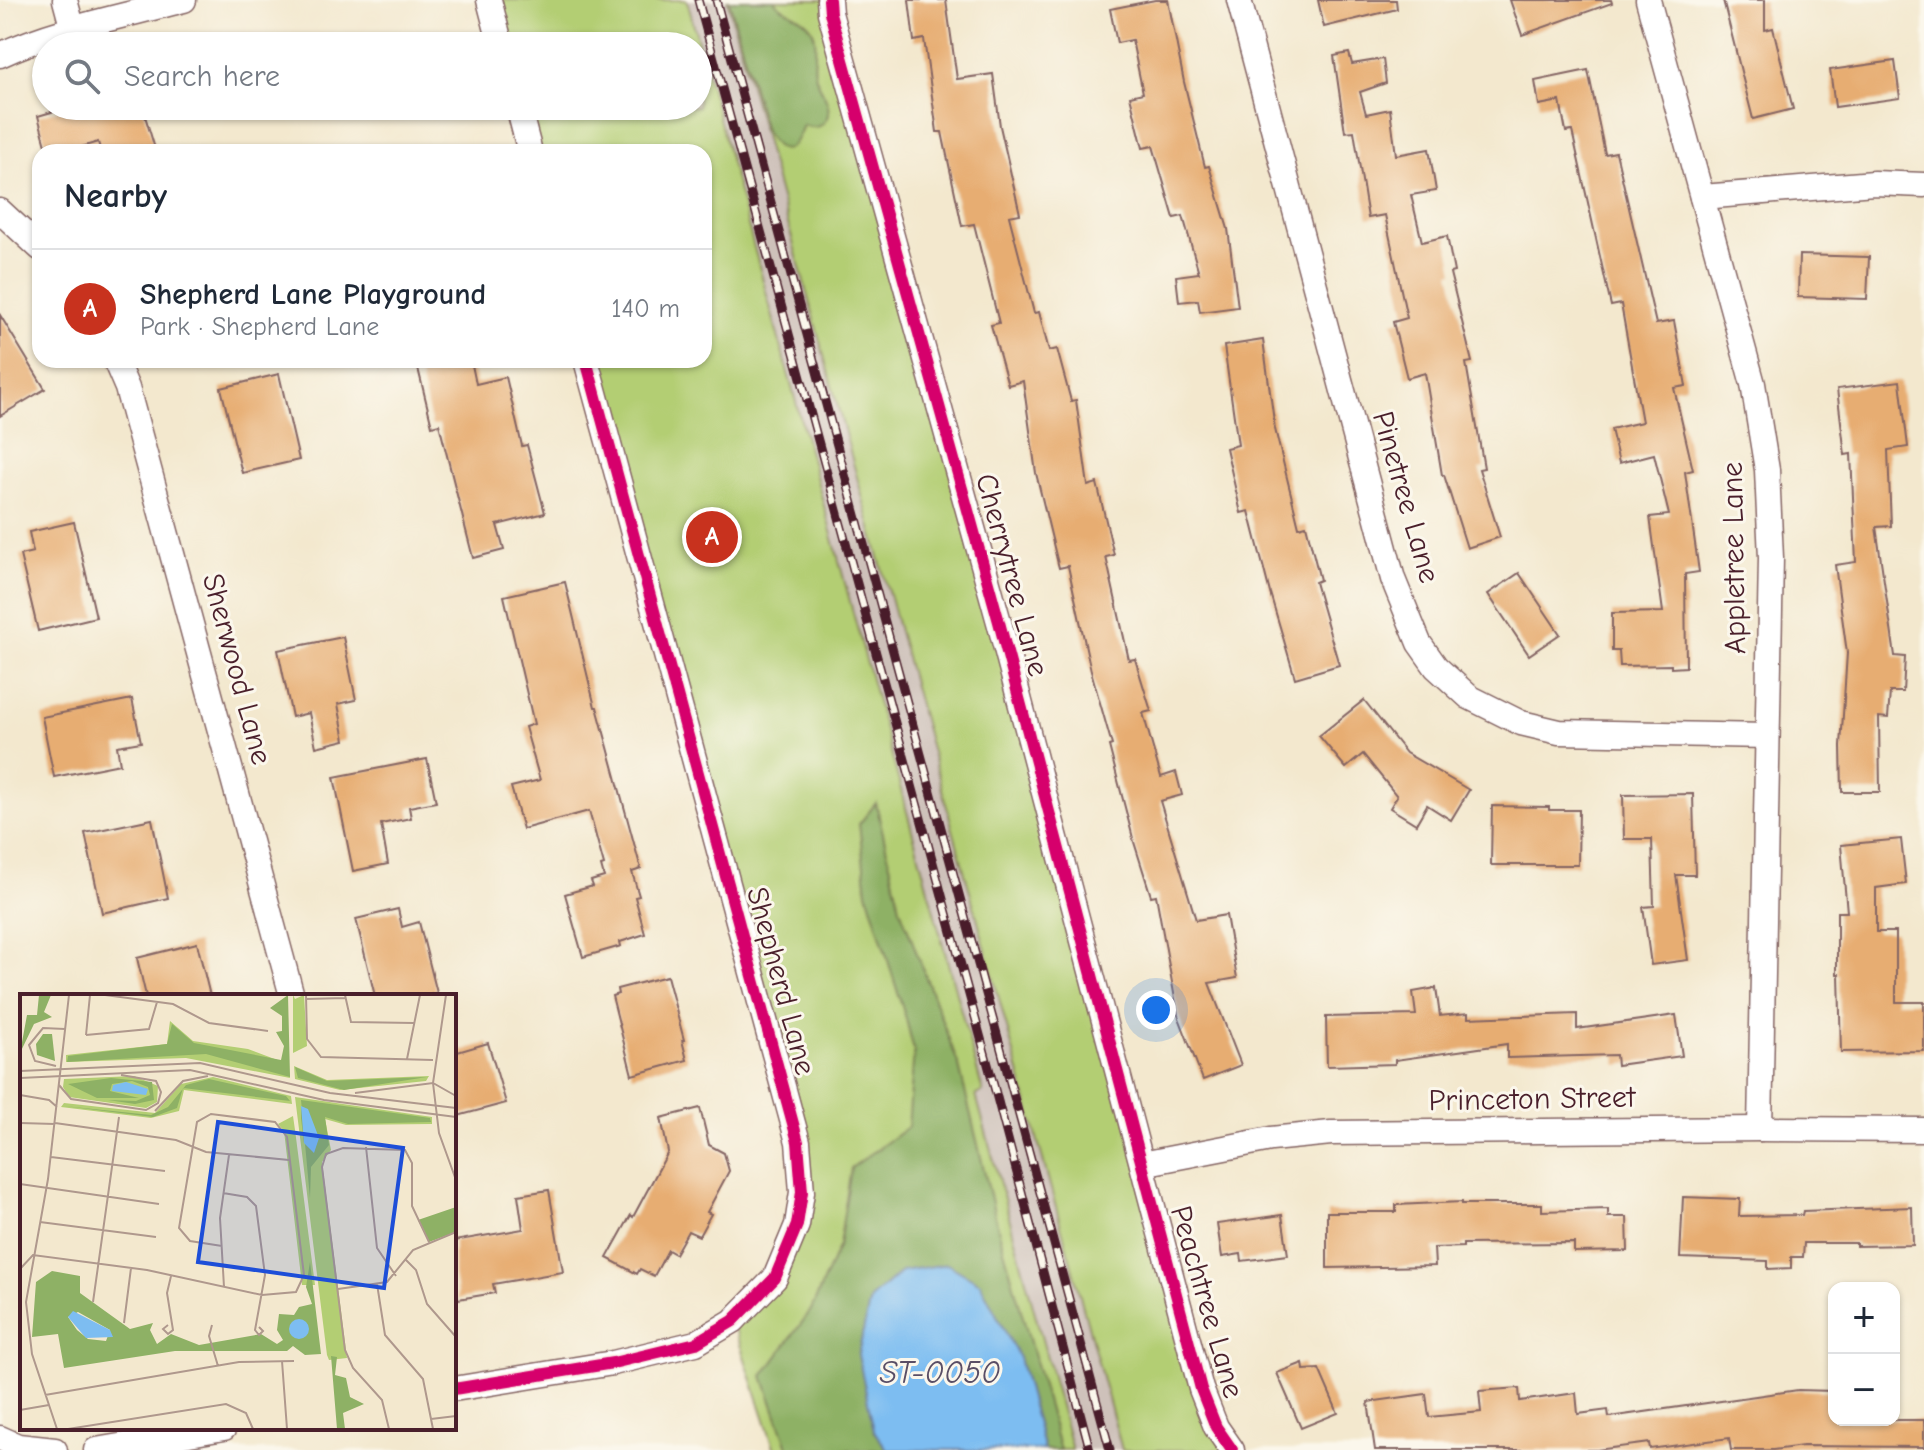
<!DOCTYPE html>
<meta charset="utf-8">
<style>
body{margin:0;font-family:"Comic Neue",sans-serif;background:#f2f2f3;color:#1f2937}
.controls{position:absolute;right:24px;bottom:24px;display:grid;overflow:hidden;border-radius:16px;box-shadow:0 2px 6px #0004}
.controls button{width:72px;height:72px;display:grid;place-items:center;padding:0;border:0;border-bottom:2px solid #e0e1e3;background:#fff;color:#1f2937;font:40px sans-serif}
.you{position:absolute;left:1156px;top:1010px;width:28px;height:28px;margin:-20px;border:6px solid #fff;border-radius:50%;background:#1a73e8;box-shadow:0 0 0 12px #1a73e833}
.badge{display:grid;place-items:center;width:52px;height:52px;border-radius:50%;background:#c8321e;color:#fff;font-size:26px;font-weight:700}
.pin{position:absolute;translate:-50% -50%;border:4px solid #fff;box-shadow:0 2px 8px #0006}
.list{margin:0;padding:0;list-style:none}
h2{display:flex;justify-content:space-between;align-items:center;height:104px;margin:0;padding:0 32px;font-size:34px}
h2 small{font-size:26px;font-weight:400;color:#747a83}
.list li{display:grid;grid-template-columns:52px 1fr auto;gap:24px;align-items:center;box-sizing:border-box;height:120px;padding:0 32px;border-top:2px solid #e0e1e3}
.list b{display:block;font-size:30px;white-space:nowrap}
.list p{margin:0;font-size:26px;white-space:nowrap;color:#747a83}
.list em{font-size:26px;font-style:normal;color:#747a83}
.icon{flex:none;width:44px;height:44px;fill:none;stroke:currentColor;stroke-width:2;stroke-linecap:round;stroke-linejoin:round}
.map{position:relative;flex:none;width:1924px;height:1450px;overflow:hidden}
.search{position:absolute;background:#fff;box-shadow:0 2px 6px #0004;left:32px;top:32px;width:680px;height:88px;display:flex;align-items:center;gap:20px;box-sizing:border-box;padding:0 28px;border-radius:44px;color:#747a83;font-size:30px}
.panel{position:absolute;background:#fff;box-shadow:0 2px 6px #0004;left:32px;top:144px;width:680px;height:224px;border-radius:24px}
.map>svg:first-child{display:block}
.industrial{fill:#cec1ba}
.green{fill:#b3ce73;stroke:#7e764f;stroke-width:2}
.forest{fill:#8eb165;stroke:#6c6848;stroke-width:2}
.water{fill:#7dbdf1;stroke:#646e8e;stroke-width:2}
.building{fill:#e7ad72}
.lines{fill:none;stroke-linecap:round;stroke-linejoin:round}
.street-casing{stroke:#856564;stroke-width:27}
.street{stroke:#fff;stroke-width:24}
.rail-casing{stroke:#4a1f2b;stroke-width:9}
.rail{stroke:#fbf7ec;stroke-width:6;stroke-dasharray:18;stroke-linecap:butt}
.cycleway-casing{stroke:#fbf7ec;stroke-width:17}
.cycleway{stroke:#d6006c;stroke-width:12}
.labels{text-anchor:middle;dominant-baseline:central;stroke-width:6;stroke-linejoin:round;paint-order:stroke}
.street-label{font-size:30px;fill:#4a1f2b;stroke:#fbf7ec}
.water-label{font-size:32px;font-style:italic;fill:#594e66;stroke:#fbf7ec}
.inset-road{fill:none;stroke:#af988d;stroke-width:2}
.view{fill:#1d4ed8;fill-opacity:0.15;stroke:#1d4ed8;stroke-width:4}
.inset-edge{fill:none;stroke:#4a1f2b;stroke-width:4}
</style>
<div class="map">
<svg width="1924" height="1450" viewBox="0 0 1924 1450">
<rect width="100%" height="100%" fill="#fbf7ec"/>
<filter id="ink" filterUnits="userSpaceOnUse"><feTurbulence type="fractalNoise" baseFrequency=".0125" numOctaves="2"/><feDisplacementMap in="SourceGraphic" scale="16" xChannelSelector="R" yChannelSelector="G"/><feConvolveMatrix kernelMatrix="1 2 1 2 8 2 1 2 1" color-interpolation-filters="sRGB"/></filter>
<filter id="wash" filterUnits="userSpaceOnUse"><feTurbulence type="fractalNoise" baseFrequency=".006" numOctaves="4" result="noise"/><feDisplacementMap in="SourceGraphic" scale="32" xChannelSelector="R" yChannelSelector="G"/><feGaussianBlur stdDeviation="1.8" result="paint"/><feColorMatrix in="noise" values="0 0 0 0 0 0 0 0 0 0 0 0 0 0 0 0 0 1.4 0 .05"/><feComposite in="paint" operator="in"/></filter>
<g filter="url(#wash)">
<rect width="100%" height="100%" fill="#f3e8ce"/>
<polygon class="industrial" points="687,0 727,0 1122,1450 1072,1450 976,1094 983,1092"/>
<g class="green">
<polygon points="489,0 687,0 983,1092 976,1095 1072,1450 775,1450 734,1326 776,1285 806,1195 587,360 704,360 704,152 530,152 518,106 698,106 698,46 502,46"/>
<polygon points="727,0 829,0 1142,1164 1232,1450 1122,1450"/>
</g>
<g class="forest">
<path d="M729,0H774C783,13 799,13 809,25C821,39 812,58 815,74C818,89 836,105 825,121C820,129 811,128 803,125C793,153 781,160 765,131Z"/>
<polygon points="876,803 900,908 959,1066 998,1228 1060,1450 1044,1450 1019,1358 874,1431 888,1450 789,1450 763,1376 811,1310 839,1245 851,1168 908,1127 914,1051 906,1019 867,892 859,824"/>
</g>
<polygon class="water" points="947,1264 980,1283 1019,1358 1044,1450 888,1450 874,1431 858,1355 870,1299 902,1271"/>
<g id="blocks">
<g class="building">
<polygon points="909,0 946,0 957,79 993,74 1000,126 1020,214 1009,216 1034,313 1039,312 1049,351 1057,349 1071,401 1076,400 1088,486 1097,483 1114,555 1106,557 1129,660 1135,659 1151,711 1143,713 1161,777 1176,772 1182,795 1160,801 1196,920 1226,915 1237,978 1209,983 1241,1065 1203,1080 1178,1015 1156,895 1151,896 1134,842 1109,746 1112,745 1091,671 1068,566 1059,568 1036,473 1023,381 1008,385 991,325 999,323 974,224 962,226 942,132 937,132 924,39 914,41"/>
<polygon points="1155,0 1168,0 1184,82 1205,167 1209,166 1228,229 1238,307 1200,312 1198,300 1179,302 1176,276 1199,273 1183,216 1174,218 1153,146 1143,148 1130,96 1143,93 1132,40 1117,43 1110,9"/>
<polygon points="1318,0 1396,0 1397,9 1324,27"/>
<polygon points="1510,0 1611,0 1612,3 1522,35"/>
<polygon points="1723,0 1765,0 1765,30 1773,28 1793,109 1753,119"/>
<polygon points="1349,53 1352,64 1383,59 1386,83 1360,92 1366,114 1390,109 1396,155 1429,149 1436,191 1411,195 1422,242 1447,236 1454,272 1450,273 1472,362 1466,363 1484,468 1479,469 1500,537 1467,548 1444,475 1442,475 1425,373 1407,378 1393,322 1407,318 1385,215 1368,218 1354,131 1345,132 1334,56"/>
<polygon points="1895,61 1900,98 1835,107 1830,70"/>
<polygon points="1588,70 1605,154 1616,152 1656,324 1674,321 1686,386 1674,388 1693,470 1685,472 1699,572 1685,574 1686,667 1671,668 1671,665 1620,666 1619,651 1612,651 1612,613 1663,612 1650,517 1669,515 1654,454 1619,463 1611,429 1642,422 1621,304 1611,306 1572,131 1566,132 1560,101 1539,105 1535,81"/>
<polygon points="72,106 142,106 156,152 101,152 98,142 65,152 48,152 38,116"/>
<polygon points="1799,255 1869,257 1867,299 1798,297"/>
<polygon points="0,315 45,389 0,416"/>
<polygon points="1263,340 1275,429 1299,527 1306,525 1320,580 1315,582 1339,665 1295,678 1270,593 1249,511 1241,513 1226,448 1238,445 1224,346"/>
<polygon points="416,360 471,360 476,384 506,377 522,446 527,445 545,513 497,525 504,550 473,558 439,424 432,426"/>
<polygon points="279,374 299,460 242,473 221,388"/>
<polygon points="1900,381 1908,447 1888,450 1891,526 1876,527 1895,656 1905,657 1903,692 1890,692 1888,718 1879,717 1880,792 1842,792 1841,746 1847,653 1835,565 1856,562 1851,454 1845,455 1837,389"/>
<polygon points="74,522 96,617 38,631 20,555 33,552 29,532"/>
<polygon points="1519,573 1560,634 1529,655 1488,594"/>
<polygon points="565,582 595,707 597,707 641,869 632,872 639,896 635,897 645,934 620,942 621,946 583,957 565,894 593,886 591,881 604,877 601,866 604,865 589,811 523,829 511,787 540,780 525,727 534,724 504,596"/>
<polygon points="343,637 356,700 338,704 345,740 316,747 309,713 292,717 278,650"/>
<polygon points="132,699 141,742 117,746 120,764 54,777 42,717"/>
<polygon points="1364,700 1406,753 1469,790 1451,820 1427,805 1416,824 1390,808 1397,796 1363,754 1346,768 1319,736"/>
<polygon points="427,759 436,802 409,807 411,818 381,824 388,864 353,871 334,777"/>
<polygon points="1693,794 1695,875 1676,875 1688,960 1651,965 1643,907 1654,906 1652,839 1624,839 1623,795"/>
<polygon points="1492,806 1549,807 1549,810 1579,810 1578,865 1491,865"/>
<polygon points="152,819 168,898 102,913 85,833"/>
<polygon points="1901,839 1906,884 1876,888 1876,932 1896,932 1896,1002 1924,1002 1924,1051 1841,1052 1839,974 1837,974 1837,912 1847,912 1841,845"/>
<polygon points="398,909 402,927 419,922 437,993 424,996 375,996 356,919"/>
<polygon points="197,943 210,996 146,996 137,958"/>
<polygon points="667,976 684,1040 682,1040 687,1060 632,1075 612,996 618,994 617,989"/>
<polygon points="1436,988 1440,1016 1468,1013 1468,1018 1577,1014 1577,1029 1676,1015 1682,1056 1617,1065 1616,1055 1507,1058 1507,1044 1395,1060 1395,1064 1327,1066 1326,1017 1416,1015 1413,992"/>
<polygon points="488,1043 506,1103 454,1117 454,1053"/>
<polygon points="700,1108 709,1145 724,1153 729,1171 707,1212 711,1214 699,1236 688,1231 675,1254 668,1250 654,1276 640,1269 637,1274 607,1258 631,1215 633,1217 668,1152 661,1118"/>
<polygon points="549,1190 563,1272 493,1284 495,1293 458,1299 454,1274 454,1241 523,1229 518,1195"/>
<polygon points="1683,1197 1740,1199 1739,1216 1802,1215 1803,1211 1912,1207 1913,1245 1856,1246 1856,1243 1804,1243 1803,1257 1791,1257 1791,1268 1768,1269 1768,1261 1680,1258"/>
<polygon points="1462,1202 1462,1204 1542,1204 1542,1211 1608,1209 1608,1217 1627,1217 1628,1251 1574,1252 1574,1243 1463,1244 1463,1247 1434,1248 1435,1266 1327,1268 1327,1212 1396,1212 1396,1205"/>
<polygon points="1282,1215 1288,1255 1242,1261 1241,1254 1222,1257 1217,1224"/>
<polygon points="1303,1363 1304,1370 1319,1369 1338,1413 1301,1428 1277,1373"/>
<polygon points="1519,1388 1520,1401 1576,1393 1578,1414 1608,1410 1609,1417 1798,1390 1834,1391 1834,1420 1924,1420 1924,1447 1803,1446 1773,1450 1731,1450 1729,1438 1650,1449 1649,1443 1597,1450 1375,1450 1368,1402 1426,1394 1429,1417 1481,1412 1479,1391"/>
</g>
</g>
</g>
<g filter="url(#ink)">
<use href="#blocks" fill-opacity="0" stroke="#856564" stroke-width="2"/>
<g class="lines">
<defs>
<g id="street">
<polyline points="65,0 73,30"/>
<polyline points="489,0 501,46"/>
<polyline points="829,0 830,13 999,622 1201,1389 1216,1427 1232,1450"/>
<polyline points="1239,0 1393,579 1419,643 1436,667 1469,697 1521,723 1559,732 1767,736"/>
<polyline points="1648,0 1753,384 1767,470 1771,558 1760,1129"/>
<path d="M0,55C55,29 125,16 184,0"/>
<polyline points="518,106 530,152"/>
<polyline points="1702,197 1874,183 1924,185"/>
<polyline points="0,211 40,248"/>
<polyline points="115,360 127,388 292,996"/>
<polyline points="1142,1164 1271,1139 1331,1133 1760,1129 1924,1130"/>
<polyline points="454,1389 613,1363 696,1343 733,1321 775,1278 797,1225 802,1192 798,1142 586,360"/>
<polyline points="0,1438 18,1446 55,1450"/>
<polyline points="96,1450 224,1428"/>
</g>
</defs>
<use href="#street" class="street-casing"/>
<use href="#street" class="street"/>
<defs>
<g id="rail">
<polyline points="698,0 995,1090 1090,1450"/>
<polyline points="716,0 1110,1450"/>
</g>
</defs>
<use href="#rail" class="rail-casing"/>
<use href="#rail" class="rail"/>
<defs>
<g id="cycleway">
<polyline points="829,0 830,13 999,622 1201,1389 1216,1427 1232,1450"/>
<polyline points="454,1389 613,1363 696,1343 733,1321 775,1278 797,1225 802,1192 798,1142 586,360"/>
</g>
</defs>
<use href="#cycleway" class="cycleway-casing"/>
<use href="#cycleway" class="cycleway"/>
</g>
</g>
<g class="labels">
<g class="street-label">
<text transform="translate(1406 497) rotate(74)">Pinetree Lane</text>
<text transform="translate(1734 558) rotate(-91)">Appletree Lane</text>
<text transform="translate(1012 575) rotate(75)">Cherrytree Lane</text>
<text transform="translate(237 669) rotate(75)">Sherwood Lane</text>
<text transform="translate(781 981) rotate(75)">Shepherd Lane</text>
<text transform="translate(1532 1099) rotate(-1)">Princeton Street</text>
<text transform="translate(1207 1302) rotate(74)">Peachtree Lane</text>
</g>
<g class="water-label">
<text x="940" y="1372">ST-0050</text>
</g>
</g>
<g transform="translate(20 994)">
<rect width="436" height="436" fill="#f3e8ce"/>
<path d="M273,1L275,5L284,1L287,52L273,59ZM150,27L173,47L228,55L268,70L270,84L166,64L46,68V61L147,50ZM274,72L307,86L409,82L406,87L320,96L275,85ZM114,82L138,92L137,108L126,114L49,103L43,93L44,85ZM193,83L271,102L272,110L164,96L159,117L131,124L41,113L44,109L135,119L161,90ZM275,103L412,123V130L326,131L305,125L311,156L302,168L327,364L309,366L307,361ZM273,122L275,136L295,291H282L264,137L258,130Z" fill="#b3ce73"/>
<path d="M19,1H31L24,18L32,23L14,30L0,59L7,21H17ZM268,1L270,83L186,60L47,68L48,62L147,50L152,30L174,49L261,66L264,52L256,38L262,37V22L250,14ZM23,40H32L35,67L17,61L16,50ZM275,73L307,87L407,83L324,96L278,84ZM91,84L132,88L134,106L115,110L88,106L116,107L130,101L128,93L112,87L92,90L90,97L119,104H77L48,90ZM189,85L266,102L270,107L163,94L157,114L133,123L44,112L131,121L148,113L166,91ZM281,106L410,124L411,128L328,130L305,123L309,151L291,173L290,204ZM281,112L299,144L284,149L281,124ZM436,213V238L409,248L398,226ZM290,268L301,360L285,361L273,352L267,357H155L44,374L38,340L12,343L16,288L32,277L60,282V299L110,335L133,329L130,336L137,350L151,340L179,351L241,340L257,350L263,346L257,336L259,320L274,321L279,313L292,310L286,293ZM58,318L90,336L86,347L68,345L57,336L48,323ZM311,362L317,363L315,381L326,384L330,403L344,410L323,419L325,435H317Z" fill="#8eb165" fill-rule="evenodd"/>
<path d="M106,88L128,95L126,101L92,97L93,91ZM281,112L288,115L299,144L294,159L284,149ZM53,317L90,336L93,343L66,344L48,323ZM269 335a10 10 0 1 1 20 0a10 10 0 1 1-20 0Z" fill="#7dbdf1"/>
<path class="inset-road" d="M85,1L153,10L189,29L248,37M286,1L287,45L301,63L413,66M325,1L331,28L394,29M426,1L413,89L419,139L436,186M286,5L325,4M66,41L129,35L137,8M66,41L70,1M387,65L400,1M36,72L15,67L9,51L23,34L45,35M0,77L180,69L310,99L436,114M0,84L170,76L304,106L436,123M39,91L51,105L126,116L138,109L141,98L136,87L101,81M335,99L413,89L436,102M0,101L29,106L37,113M135,117L163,87L188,82M0,129L35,130M35,129L156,146L186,158L269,166M346,153L357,254L376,282M31,163L145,177M0,190L139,210M203,199L227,203L236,212L245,281L235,336L239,341L243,337L239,333M20,228L136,243M385,265L396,276L407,310L436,343M0,275L13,261L127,276L242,301L276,298L284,281L267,143L255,128L191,120L177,128L159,234L170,247L202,252M357,290L365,341L403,385L413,435M204,293L200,224L209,161M318,295L367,288L393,256L436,238M73,308L99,123M104,329L111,274M148,331L143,335L148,340L153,336L147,299L151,282M192,331L189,342L198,372M262,367L267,435M25,401L219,368L274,367M0,416L29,411M411,425L436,422M37,435L12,360L6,308L28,185L49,1M48,435L206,410L226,419L233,435M369,435L362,406L333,374L325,356L302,173L306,160L323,154L385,156L392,169V212L409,248"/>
<path class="view" d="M198,128L383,154L364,294L178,268Z"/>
<rect width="436" height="436" class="inset-edge"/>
</g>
</svg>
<div class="controls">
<button>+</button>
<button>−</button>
</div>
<div class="you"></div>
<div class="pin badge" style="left:712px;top:537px">A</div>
<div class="search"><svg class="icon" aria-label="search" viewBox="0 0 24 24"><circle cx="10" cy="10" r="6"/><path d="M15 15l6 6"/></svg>Search here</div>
<section class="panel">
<h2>Nearby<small></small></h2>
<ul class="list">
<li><span class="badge">A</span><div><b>Shepherd Lane Playground</b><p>Park · Shepherd Lane</p></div><em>140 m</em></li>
</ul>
</section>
</div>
